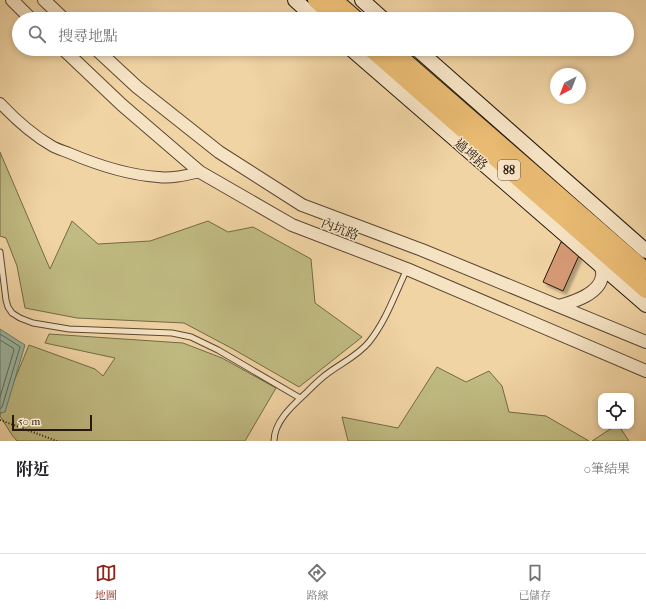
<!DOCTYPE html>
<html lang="zh-TW">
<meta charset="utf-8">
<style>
body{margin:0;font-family:"IM FELL French Canon","Noto Serif TC",serif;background:#f6f6f6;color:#202124}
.controls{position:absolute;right:12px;bottom:12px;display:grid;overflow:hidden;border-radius:8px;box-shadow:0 2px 6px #0003}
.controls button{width:36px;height:36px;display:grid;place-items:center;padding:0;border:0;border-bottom:1px solid #e0e0e0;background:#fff;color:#202124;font:20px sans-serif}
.compass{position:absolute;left:550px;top:68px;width:36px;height:36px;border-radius:50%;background:#fff;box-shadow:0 2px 6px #0003;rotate:222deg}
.scale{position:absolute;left:12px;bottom:10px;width:80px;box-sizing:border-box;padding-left:4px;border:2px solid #261a0e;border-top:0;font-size:11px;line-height:14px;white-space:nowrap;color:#261a0e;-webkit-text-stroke:3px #f6e3c4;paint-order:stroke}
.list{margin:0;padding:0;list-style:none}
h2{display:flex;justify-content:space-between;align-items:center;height:52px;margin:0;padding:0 16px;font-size:17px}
h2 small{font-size:13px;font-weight:400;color:#757577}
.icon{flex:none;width:22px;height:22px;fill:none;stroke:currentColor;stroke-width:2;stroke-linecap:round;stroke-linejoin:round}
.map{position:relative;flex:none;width:646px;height:441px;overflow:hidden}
.search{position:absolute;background:#fff;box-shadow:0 2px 6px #0003;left:12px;right:12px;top:12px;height:44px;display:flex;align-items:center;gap:10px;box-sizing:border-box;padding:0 14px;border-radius:22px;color:#757577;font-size:15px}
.sheet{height:112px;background:#fff}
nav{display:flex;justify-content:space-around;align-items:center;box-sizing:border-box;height:56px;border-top:1px solid #e0e0e0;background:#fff;font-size:11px;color:#757577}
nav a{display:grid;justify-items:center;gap:2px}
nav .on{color:#8f2418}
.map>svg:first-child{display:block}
.green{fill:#c0bb82;stroke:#736a48}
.water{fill:#9bb8a4;stroke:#6c7968}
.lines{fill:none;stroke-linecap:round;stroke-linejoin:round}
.shore{stroke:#606959;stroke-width:1}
.building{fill:#d69a74;stroke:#261a0e;filter:url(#shadow)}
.service-casing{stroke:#594834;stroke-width:7}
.minor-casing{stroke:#594834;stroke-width:12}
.tertiary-casing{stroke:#594834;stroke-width:14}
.secondary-casing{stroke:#261a0e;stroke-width:16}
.trunk-casing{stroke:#261a0e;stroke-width:18}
.path{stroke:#261a0e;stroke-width:2;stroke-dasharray:1 2;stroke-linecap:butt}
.service{stroke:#f6e3c4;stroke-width:5}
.minor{stroke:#f6e3c4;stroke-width:10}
.tertiary{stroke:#f6e3c4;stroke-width:12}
.secondary{stroke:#f6e3c4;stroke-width:14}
.trunk{stroke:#e8ba72;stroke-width:16}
.labels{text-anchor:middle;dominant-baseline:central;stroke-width:3;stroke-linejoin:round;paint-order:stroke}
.shield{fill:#f6e3c4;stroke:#645645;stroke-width:1}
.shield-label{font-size:12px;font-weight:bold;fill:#261a0e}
.street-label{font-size:13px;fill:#261a0e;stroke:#f6e3c4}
</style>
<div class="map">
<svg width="646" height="441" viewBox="0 0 646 441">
<defs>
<filter id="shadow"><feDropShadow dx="3.5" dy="3.5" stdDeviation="1" flood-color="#0004"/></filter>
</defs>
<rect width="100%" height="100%" fill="#f1d4a4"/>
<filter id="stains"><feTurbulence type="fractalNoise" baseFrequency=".005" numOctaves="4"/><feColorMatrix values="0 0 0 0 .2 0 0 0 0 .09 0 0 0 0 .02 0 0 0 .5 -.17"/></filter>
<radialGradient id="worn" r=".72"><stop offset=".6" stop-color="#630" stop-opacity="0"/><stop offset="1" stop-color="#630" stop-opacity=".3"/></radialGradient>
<g class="green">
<polygon points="0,152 50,269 72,221 98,244 150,241 208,221 228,232 253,227 311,259 315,303 362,337 299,387 233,349 184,323 77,318 25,308 17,266 6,238 0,236"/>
<polygon points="49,334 183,343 222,358 276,388 245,441 17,441 12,435 0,416 0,415 29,345 95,369 103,376 115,358 45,343"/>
<polygon points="437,367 466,382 489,371 502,386 509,412 546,416 589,441 348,441 342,417 398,428"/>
<polygon points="615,426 619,426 629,441 592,441"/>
</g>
<polygon class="water" points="0,329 25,345 5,412 0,413"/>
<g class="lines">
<g class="shore">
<polyline points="0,334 19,346 20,347 2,407 0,409"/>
<polyline points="0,340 13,348 14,350 0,397"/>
</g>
</g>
<polygon class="building" points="561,242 581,251 563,291 543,282"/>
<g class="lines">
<defs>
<g id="service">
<polyline points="0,252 6,300 8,307 12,313 20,318 33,323 69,329 172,333 191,337 218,350 300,398"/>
<path d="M274,441C274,421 294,404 307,392C312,387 317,382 323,377C337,365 357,357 369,342C386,321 395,294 407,269"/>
</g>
<path id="minor" d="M0,103C15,119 33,135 52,146C57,149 64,151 69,153C95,164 129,175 158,177C172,179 187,175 200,172"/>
<g id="tertiary">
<polyline points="12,0 31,19"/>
<polyline points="44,0 64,19"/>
<polyline points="63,49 122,105 200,172 292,225 407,269 646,371"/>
<polyline points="96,49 137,87 219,152 302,205 422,250 646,342"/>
<path d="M559,306C573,302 600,294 602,276C603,273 601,269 601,266"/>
</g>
<g id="secondary">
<polyline points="295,0 316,19"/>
<polyline points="362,0 383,19"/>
<polyline points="351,49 646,305"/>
<polyline points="417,49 646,251"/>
</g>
<g id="trunk">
<polyline points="316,0 337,19"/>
<polyline points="334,0 356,19"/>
<polyline points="371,49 646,290"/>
<polyline points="391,49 646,271"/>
</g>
</defs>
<use href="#service" class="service-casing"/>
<use href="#minor" class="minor-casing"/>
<use href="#tertiary" class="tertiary-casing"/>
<use href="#secondary" class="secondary-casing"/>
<use href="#trunk" class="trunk-casing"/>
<polyline class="path" points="0,420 57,441"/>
<use href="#service" class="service"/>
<use href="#minor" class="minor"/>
<use href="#tertiary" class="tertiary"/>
<use href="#secondary" class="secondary"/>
<use href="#trunk" class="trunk"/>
</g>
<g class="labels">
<rect class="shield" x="498" y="160" width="22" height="20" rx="3"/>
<g class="shield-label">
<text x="509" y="170">88</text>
</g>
<g class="street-label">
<text transform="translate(471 154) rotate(41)">過埤路</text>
<text transform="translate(340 229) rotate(21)">內坑路</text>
</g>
</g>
<rect width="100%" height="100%" filter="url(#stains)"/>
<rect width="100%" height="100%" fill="url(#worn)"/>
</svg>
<div class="controls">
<button><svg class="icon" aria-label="locate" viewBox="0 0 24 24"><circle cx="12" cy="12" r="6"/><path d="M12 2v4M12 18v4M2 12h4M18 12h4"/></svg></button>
</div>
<svg class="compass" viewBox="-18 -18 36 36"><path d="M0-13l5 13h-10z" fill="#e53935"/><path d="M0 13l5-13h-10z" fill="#757577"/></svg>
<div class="scale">50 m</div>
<div class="search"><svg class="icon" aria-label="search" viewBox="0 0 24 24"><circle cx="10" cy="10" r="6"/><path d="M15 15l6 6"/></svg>搜尋地點</div>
</div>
<section class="sheet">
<h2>附近<small>0筆結果</small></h2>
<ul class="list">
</ul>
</section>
<nav>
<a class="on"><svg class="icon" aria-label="map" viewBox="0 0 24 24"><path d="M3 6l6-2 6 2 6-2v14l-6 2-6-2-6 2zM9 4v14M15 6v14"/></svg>地圖</a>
<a><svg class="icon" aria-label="directions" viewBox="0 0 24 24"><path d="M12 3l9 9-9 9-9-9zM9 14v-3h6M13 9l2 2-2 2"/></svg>路線</a>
<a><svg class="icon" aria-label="saved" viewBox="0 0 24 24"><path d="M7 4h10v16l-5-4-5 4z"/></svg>已儲存</a>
</nav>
